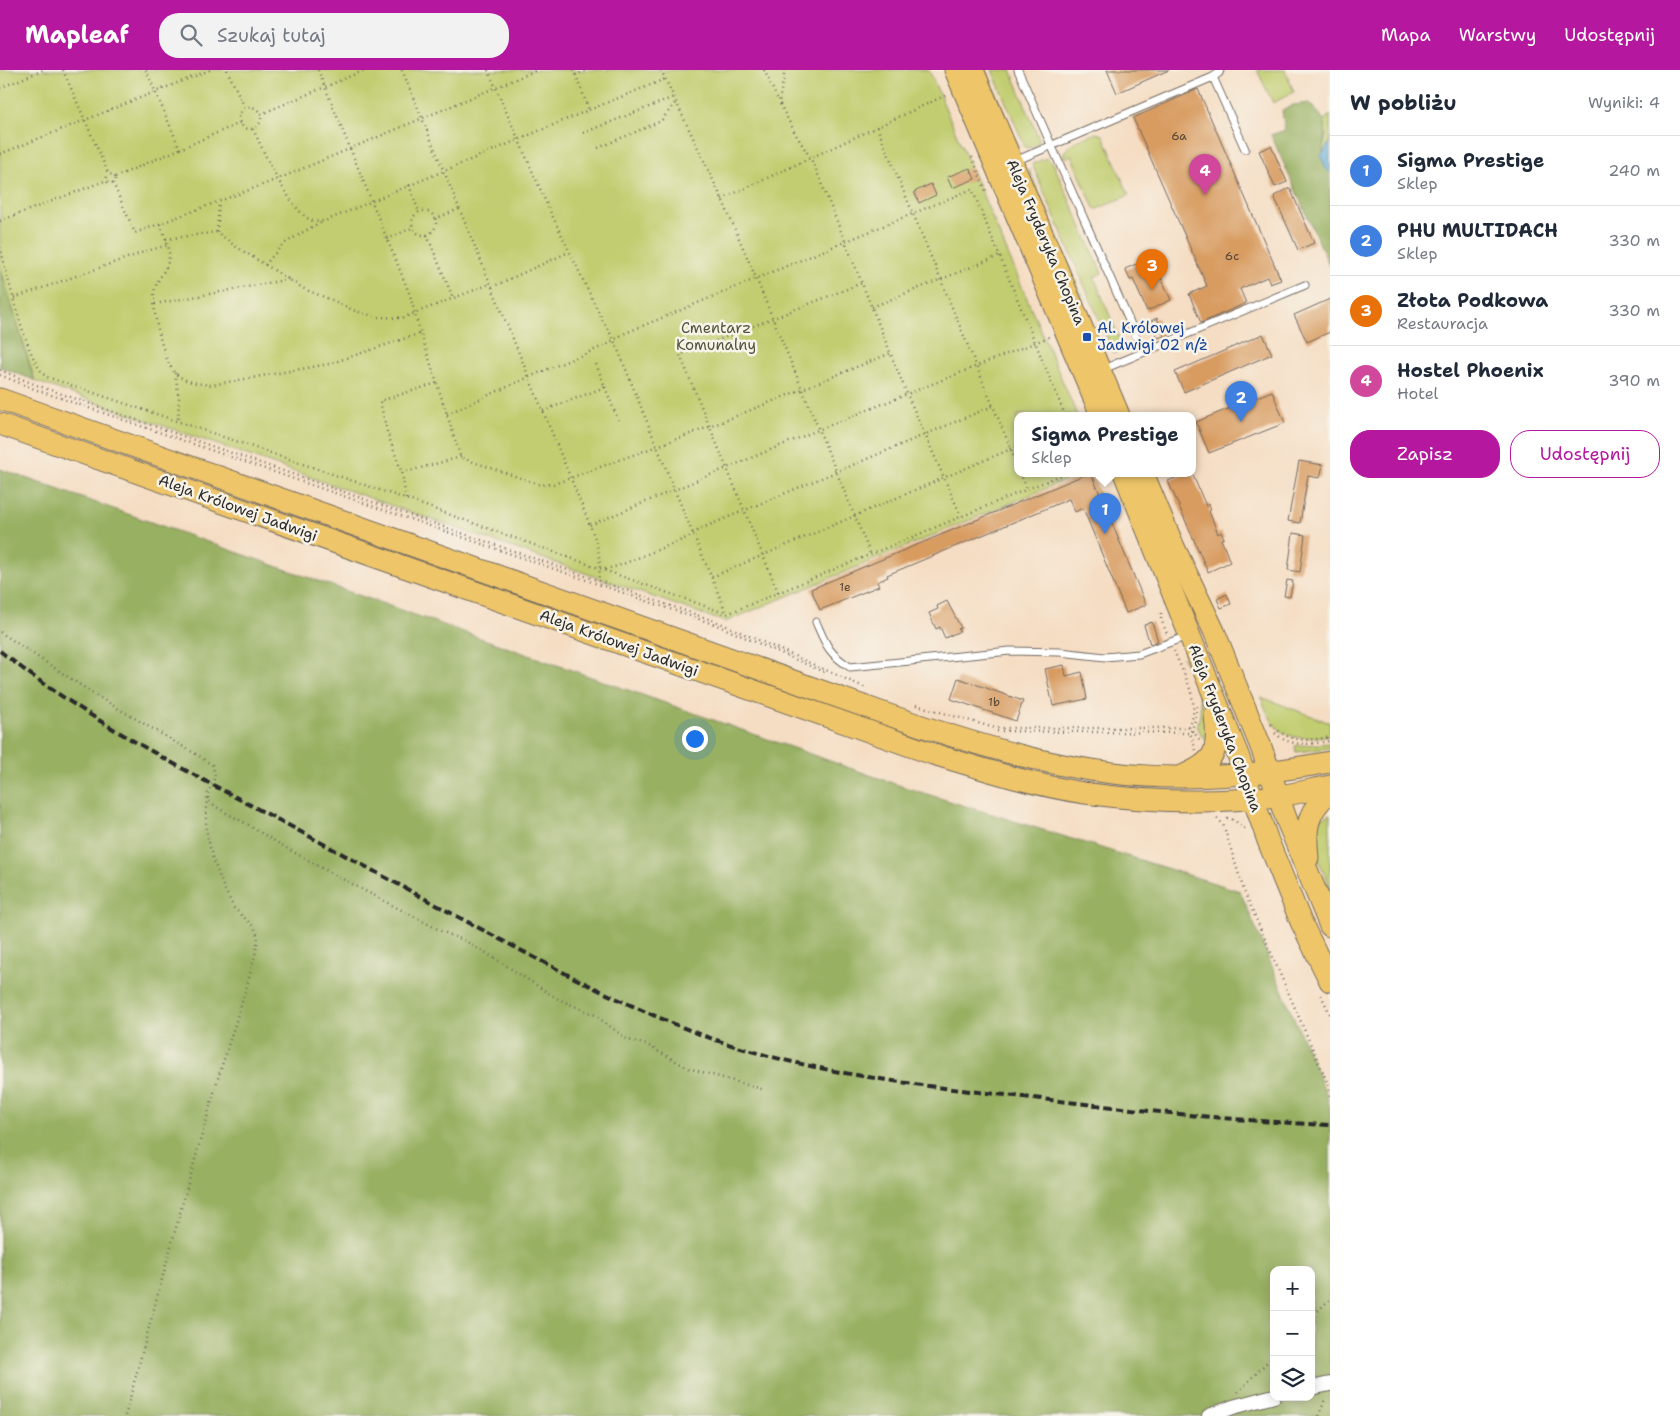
<!DOCTYPE html>
<html lang="pl">
<meta charset="utf-8">
<style>
body{margin:0;font-family:"Shantell Sans",sans-serif;background:#f2f2f3;color:#1f2937}
.controls{position:absolute;right:15px;bottom:15px;display:grid;overflow:hidden;border-radius:10px;box-shadow:0 2px 12px #0003}
.controls button{width:45px;height:45px;display:grid;place-items:center;padding:0;border:0;border-bottom:1px solid #e0e1e3;background:#fff;color:#1f2937;font:25px sans-serif}
.you{position:absolute;left:694px;top:668px;width:18px;height:18px;margin:-12px;border:4px solid #fff;border-radius:50%;background:#1a73e8;box-shadow:0 0 0 8px #1a73e833}
.badge{display:grid;place-items:center;width:32px;height:32px;border-radius:50%;background:#b5179e;color:#fff;font-size:16px;font-weight:700}
.pin{position:absolute;translate:-50% -41px;filter:drop-shadow(0 1px 2px #0008)}
.pin::after{content:'';position:absolute;top:26px;width:18px;height:15px;background:inherit;clip-path:polygon(0 0,100% 0,50% 100%)}
.popup{position:absolute;left:1014px;top:342px;width:182px;height:65px;box-sizing:border-box;display:grid;place-content:center;border-radius:10px;background:#fff;filter:drop-shadow(0 1px 4px #0005);font-size:16px;white-space:nowrap;color:#747a83}
.popup b{font-size:19px;color:#1f2937}
.popup::after{content:'';position:absolute;left:50%;top:100%;margin-left:-10px;border:10px solid transparent;border-top-color:#fff}
.list{margin:0;padding:0;list-style:none}
h2{display:flex;justify-content:space-between;align-items:center;height:65px;margin:0;padding:0 20px;font-size:21px}
h2 small{font-size:16px;font-weight:400;color:#747a83}
.list li{display:grid;grid-template-columns:32px 1fr auto;gap:15px;align-items:center;box-sizing:border-box;height:70px;padding:0 20px;border-top:1px solid #e0e1e3}
.list b{display:block;font-size:19px;white-space:nowrap}
.list p{margin:0;font-size:16px;white-space:nowrap;color:#747a83}
.list em{font-size:16px;font-style:normal;color:#747a83}
.actions{display:flex;gap:10px;padding:15px 20px}
.actions a{flex:1;padding:11px 0;border:1px solid #b5179e;border-radius:20px;text-align:center;font-size:18px;color:#b5179e}
.actions .main{background:#b5179e;color:#fff}
.icon{flex:none;width:28px;height:28px;fill:none;stroke:currentColor;stroke-width:2;stroke-linecap:round;stroke-linejoin:round}
.map{position:relative;flex:none;width:1330px;height:1346px;overflow:hidden}
header{display:flex;align-items:center;gap:30px;box-sizing:border-box;height:70px;padding:0 25px;background:#b5179e;color:#fff}
header strong{font-size:24px}
nav{display:flex;gap:28px;margin-inline-start:auto;font-size:18px}
.search{width:350px;height:45px;background:#f2f2f3;display:flex;align-items:center;gap:12px;box-sizing:border-box;padding:0 18px;border-radius:20px;color:#747a83;font-size:19px}
main{display:flex}
aside{flex:1;background:#fff}
.map>svg:first-child{display:block}
.green{fill:#c1cd6f;stroke:#767c4d}
.forest{fill:#98b062;stroke:#626e46;fill-rule:evenodd}
.water{fill:#5eaad7;stroke:#446a81}
.building{fill:#d89b61}
.lines{fill:none;stroke-linecap:round;stroke-linejoin:round}
.lane-casing{stroke:#726960;stroke-width:9}
.street-casing{stroke:#726960;stroke-width:16}
.primary-casing{stroke:#726960;stroke-width:23}
.path{stroke:#726960;stroke-width:2.5;stroke-dasharray:1 4;stroke-linecap:butt}
.lane{stroke:#fff;stroke-width:7}
.street{stroke:#fff;stroke-width:14}
.primary{stroke:#eec569;stroke-width:21}
.rail{stroke:#2b2b2b;stroke-width:4;stroke-dasharray:8 4;stroke-linecap:butt}
.transit-dot{fill:#1a4fb4;stroke:#f7f3e8;stroke-width:2}
.labels{text-anchor:middle;dominant-baseline:central;stroke-width:5;stroke-linejoin:round;paint-order:stroke}
.number-label{font-size:12px;fill:#564738}
.street-label{font-size:15px;fill:#2b2b2b;stroke:#f7f3e8}
.park-label{font-size:15px;fill:#50543c;stroke:#f7f3e8}
.transit-label{font-size:15px;fill:#164399;stroke:#f7f3e8;text-anchor:start}
</style>
<header>
<strong>Mapleaf</strong>
<div class="search"><svg class="icon" aria-label="search" viewBox="0 0 24 24"><circle cx="10" cy="10" r="6"/><path d="M15 15l6 6"/></svg>Szukaj tutaj</div>
<nav><a>Mapa</a><a>Warstwy</a><a>Udostępnij</a></nav>
</header>
<main>
<div class="map">
<svg width="1330" height="1346" viewBox="0 0 1330 1346">
<rect width="100%" height="100%" fill="#f7f3e8"/>
<filter id="ink" filterUnits="userSpaceOnUse"><feTurbulence type="fractalNoise" baseFrequency=".02" numOctaves="2"/><feDisplacementMap in="SourceGraphic" scale="10" xChannelSelector="R" yChannelSelector="G"/><feConvolveMatrix kernelMatrix="1 2 1 2 8 2 1 2 1" color-interpolation-filters="sRGB"/></filter>
<filter id="wash" filterUnits="userSpaceOnUse"><feTurbulence type="fractalNoise" baseFrequency=".0096" numOctaves="4" result="noise"/><feDisplacementMap in="SourceGraphic" scale="20" xChannelSelector="R" yChannelSelector="G"/><feGaussianBlur stdDeviation="1.12" result="paint"/><feColorMatrix in="noise" values="0 0 0 0 0 0 0 0 0 0 0 0 0 0 0 0 0 1.4 0 .05"/><feComposite in="paint" operator="in"/></filter>
<g filter="url(#wash)">
<rect width="100%" height="100%" fill="#f5ddc3"/>
<g class="green">
<polygon points="0,0 929,0 1077,345 1018,345 1018,403 1083,403 725,552 35,311 0,197"/>
<polygon points="981,0 986,0 1019,77 1012,72"/>
<polygon points="992,0 1011,0 1039,69 1039,72 1032,77 1027,78 1025,77"/>
<polygon points="1257,0 1285,0 1294,22 1273,33"/>
<polygon points="1330,45 1330,72 1321,86 1326,66 1324,50"/>
<path d="M1096,63L1103,65L1129,125L1095,140L1071,85L1063,89C1064,72 1083,69 1096,63Z"/>
<polygon points="1046,88 1053,93 1102,203 1094,207 1123,278 1114,284 1032,94"/>
<polygon points="1029,99 1085,233 1074,217 1029,109"/>
<path d="M1183,587L1198,621L1210,656V675C1188,650 1203,658 1200,632C1198,617 1189,601 1183,587Z"/>
<path d="M1261,627L1330,653V665C1289,672 1275,667 1261,627Z"/>
<polygon points="1330,673 1330,678 1296,682 1295,676"/>
<polygon points="1330,744 1330,819 1315,781 1315,747 1324,747"/>
</g>
<g class="forest">
<path d="M1309,33C1313,38 1322,45 1324,51C1330,69 1314,89 1330,103V197L1271,65L1285,60L1282,41L1293,35Z"/>
<polygon points="0,196 34,310 0,297"/>
<path d="M0,399L901,716L1240,821L1328,1028L1330,1041V1346H0ZM1274,1200H1311V1327H1274Z"/>
</g>
<polygon class="water" points="1330,72 1330,103 1326,99 1321,86"/>
<g id="blocks">
<g class="building">
<polygon points="1107,0 1169,0 1117,23"/>
<polygon points="1198,19 1281,210 1270,214 1267,207 1240,219 1246,233 1201,253 1189,224 1207,216 1133,48"/>
<polygon points="1271,76 1287,112 1275,117 1259,81"/>
<polygon points="970,98 975,109 952,118 947,107"/>
<polygon points="931,114 936,125 919,133 914,122"/>
<polygon points="1290,118 1314,173 1298,180 1274,126"/>
<polygon points="1152,187 1171,230 1147,241 1133,209 1130,210 1125,199"/>
<polygon points="1330,229 1330,262 1307,272 1294,245"/>
<polygon points="1157,248 1164,266 1158,268 1151,251"/>
<polygon points="1263,264 1272,284 1184,322 1175,302"/>
<polygon points="1272,321 1285,353 1209,383 1196,352"/>
<polygon points="1299,391 1323,395 1320,408 1308,406 1300,453 1288,451"/>
<polygon points="1089,403 1091,403 1146,535 1126,543 1083,438 1075,442 1069,429 887,505 888,507 877,512 879,516 820,540 811,519"/>
<polygon points="1187,403 1192,403 1206,436 1209,434 1211,440 1209,441 1218,464 1221,462 1224,468 1221,469 1230,492 1208,502 1168,411"/>
<polygon points="1293,463 1305,465 1300,502 1288,500"/>
<polygon points="1287,510 1293,511 1290,527 1284,526"/>
<polygon points="1227,524 1231,534 1221,538 1217,529"/>
<polygon points="947,531 961,558 958,559 960,561 945,568 940,557 936,559 929,543 938,539 937,536"/>
<polygon points="1152,552 1158,571 1150,574 1144,555"/>
<polygon points="1064,595 1066,606 1082,602 1087,629 1053,636 1045,599"/>
<polygon points="958,608 1023,631 1016,651 951,629"/>
</g>
</g>
</g>
<g filter="url(#ink)">
<use href="#blocks" fill-opacity="0" stroke="#726960" stroke-width="1"/>
<g class="lines">
<defs>
<g id="lane">
<polyline points="1018,0 1143,282"/>
<polyline points="1213,7 1219,3 1220,0"/>
<polyline points="1015,91 1213,7 1245,79"/>
<polyline points="1101,300 1305,215"/>
<path d="M816,552C826,575 828,583 850,597L1010,581L1060,582L1105,587L1139,584L1187,566"/>
</g>
<g id="street">
<polyline points="1311,1318 1330,1314"/>
<polyline points="1209,1346 1233,1337 1274,1326"/>
</g>
<g id="primary">
<polyline points="955,0 1101,345"/>
<polyline points="973,0 1119,345"/>
<path d="M0,329L886,644C982,677 1080,708 1182,707C1232,707 1281,701 1330,692"/>
<path d="M0,354L933,684C982,699 1033,715 1084,723C1147,732 1214,734 1278,726C1295,724 1313,719 1330,716"/>
<polyline points="1124,403 1238,685 1268,771 1301,852 1330,911"/>
<polyline points="1143,403 1174,477 1214,561 1261,677 1287,751 1330,856"/>
<path d="M1182,706C1217,691 1219,681 1215,645"/>
<path d="M1308,788C1305,760 1306,741 1330,722"/>
</g>
</defs>
<use href="#lane" class="lane-casing"/>
<use href="#street" class="street-casing"/>
<use href="#primary" class="primary-casing"/>
<g class="path">
<polyline points="63,0 109,105"/>
<polyline points="146,0 180,79"/>
<polyline points="227,0 245,38"/>
<polyline points="318,0 410,225 416,248 460,385 462,388 541,415 554,414 709,357 891,283"/>
<path d="M402,0L590,455C597,474 603,490 598,510"/>
<polyline points="488,0 548,137 603,251 614,270 675,421 727,544"/>
<polyline points="574,0 589,40"/>
<polyline points="661,0 722,129 756,208 870,483"/>
<polyline points="764,0 778,30"/>
<polyline points="785,0 779,32 795,63 811,89 816,100 907,324 961,446"/>
<polyline points="575,5 588,0"/>
<polyline points="0,18 43,0"/>
<circle cx="250" cy="48" r="11"/>
<polyline points="261,44 365,0"/>
<polyline points="877,57 1018,396"/>
<path d="M253,59C263,80 291,144 313,151C317,152 322,151 325,151L584,42L665,9"/>
<polyline points="583,63 674,27"/>
<polyline points="598,78 661,51 676,32"/>
<polyline points="0,84 210,0"/>
<polyline points="972,87 986,121"/>
<circle cx="111" cy="109" r="4.5"/>
<polyline points="115,107 240,53"/>
<polyline points="113,113 135,163 278,109 537,0"/>
<polyline points="409,115 419,142"/>
<polyline points="722,129 946,25"/>
<circle cx="424" cy="153" r="12"/>
<polyline points="435,149 459,139"/>
<polyline points="0,151 107,110"/>
<path d="M160,154C163,163 169,173 169,183C170,197 159,206 155,218C150,235 163,291 175,303C184,312 199,314 211,315L329,294L421,263"/>
<polyline points="217,162 219,132"/>
<polyline points="427,165 453,228"/>
<polyline points="166,169 217,162 235,176 306,220 332,230 355,241 377,247 402,248 490,214"/>
<polyline points="387,169 412,158"/>
<path d="M0,177C7,202 27,295 47,307L406,429L727,544L1066,403"/>
<polyline points="265,195 282,175 315,155 324,152"/>
<polyline points="492,217 569,182"/>
<polyline points="14,228 147,181 168,175"/>
<polyline points="155,234 290,209"/>
<polyline points="872,237 999,186"/>
<polyline points="0,300 39,316 720,553 866,618"/>
<polyline points="175,303 179,328 178,352"/>
<polyline points="0,305 37,320 719,556 826,603"/>
<polyline points="605,317 618,350"/>
<polyline points="543,341 605,317 596,294"/>
<polyline points="447,344 529,307 606,275 623,264 972,119 1065,345"/>
<polyline points="402,403 461,387"/>
<polyline points="1020,403 1027,419"/>
<polyline points="1104,403 1109,412"/>
<polyline points="406,429 402,403 387,362 380,331 437,313"/>
<polyline points="590,455 818,360 1049,267"/>
<polyline points="605,499 618,496 689,467 700,459 993,336"/>
<polyline points="712,507 1018,376"/>
<polyline points="778,522 680,285 862,213"/>
<polyline points="1161,543 1161,549 1167,564"/>
<polyline points="0,562 97,626 199,686 212,695 214,701 215,707 208,723 206,738 206,759 212,786 223,816 234,838 254,857 258,867 256,881 246,919 219,1005 184,1128 125,1346"/>
<path d="M1174,581C1183,603 1202,633 1189,657"/>
<polyline points="916,635 995,658 1183,658 1189,657"/>
<path d="M1271,654C1288,673 1307,671 1330,667"/>
<polyline points="1189,657 1200,670"/>
<polyline points="997,661 1190,663"/>
<path d="M1275,663C1290,678 1311,674 1330,671"/>
<path d="M1196,680L1190,663C1195,653 1197,644 1197,633"/>
<path d="M208,727V730C220,742 239,748 253,758C314,796 378,827 441,861L465,871L488,884L558,929L595,945L628,970L647,975L688,998L765,1020"/>
<polyline points="1217,748 1223,754 1244,821 1328,1014 1330,1026"/>
<polyline points="1227,748 1234,750 1245,759"/>
<polyline points="1321,925 1330,944"/>
<polyline points="1311,1248 1330,1229"/>
<polyline points="1238,1322 1274,1285"/>
<polyline points="1319,1346 1325,1329"/>
</g>
<use href="#lane" class="lane"/>
<use href="#street" class="street"/>
<use href="#primary" class="primary"/>
<path class="rail" d="M0,581C96,658 209,712 316,770C380,804 443,839 507,873C575,909 643,944 716,970C821,1006 932,1017 1042,1029C1138,1040 1234,1051 1330,1055"/>
</g>
</g>
<rect class="transit-dot" x="1082" y="262" width="10" height="10" rx="2.5"/>
<g class="labels">
<g class="number-label">
<text x="1179" y="66">6a</text>
<text x="1232" y="186">6c</text>
<text x="845" y="517">1e</text>
<text x="994" y="632">1b</text>
</g>
<g class="street-label">
<text transform="translate(1046 172) rotate(67)">Aleja Fryderyka Chopina</text>
<text transform="translate(238 438) rotate(20)">Aleja Królowej Jadwigi</text>
<text transform="translate(619 573) rotate(20)">Aleja Królowej Jadwigi</text>
<text transform="translate(1225 658) rotate(69)">Aleja Fryderyka Chopina</text>
</g>
<g class="park-label">
<text x="716" y="258">Cmentarz<tspan x="716" dy="17">Komunalny</tspan></text>
</g>
<g class="transit-label">
<text x="1097" y="258">Al. Królowej<tspan x="1097" dy="17">Jadwigi 02 n/ż</tspan></text>
</g>
</g>
</svg>
<div class="controls">
<button>+</button>
<button>−</button>
<button><svg class="icon" aria-label="layers" viewBox="0 0 24 24"><path d="M12 4l9 5-9 5-9-5zM3 14l9 5 9-5"/></svg></button>
</div>
<div class="you"></div>
<div class="pin badge" style="left:1105px;top:464px;background:#3f7fe0">1</div>
<div class="popup"><b>Sigma Prestige</b>Sklep</div>
<div class="pin badge" style="left:1241px;top:352px;background:#3f7fe0">2</div>
<div class="pin badge" style="left:1152px;top:220px;background:#e8710a">3</div>
<div class="pin badge" style="left:1205px;top:125px;background:#d1479c">4</div>
</div>
<aside>
<h2>W pobliżu<small>Wyniki: 4</small></h2>
<ul class="list">
<li><span class="badge" style="background:#3f7fe0">1</span><div><b>Sigma Prestige</b><p>Sklep</p></div><em>240 m</em></li>
<li><span class="badge" style="background:#3f7fe0">2</span><div><b>PHU MULTIDACH</b><p>Sklep</p></div><em>330 m</em></li>
<li><span class="badge" style="background:#e8710a">3</span><div><b>Złota Podkowa</b><p>Restauracja</p></div><em>330 m</em></li>
<li><span class="badge" style="background:#d1479c">4</span><div><b>Hostel Phoenix</b><p>Hotel</p></div><em>390 m</em></li>
</ul>
<div class="actions"><a class="main">Zapisz</a><a>Udostępnij</a></div>
</aside>
</main>
